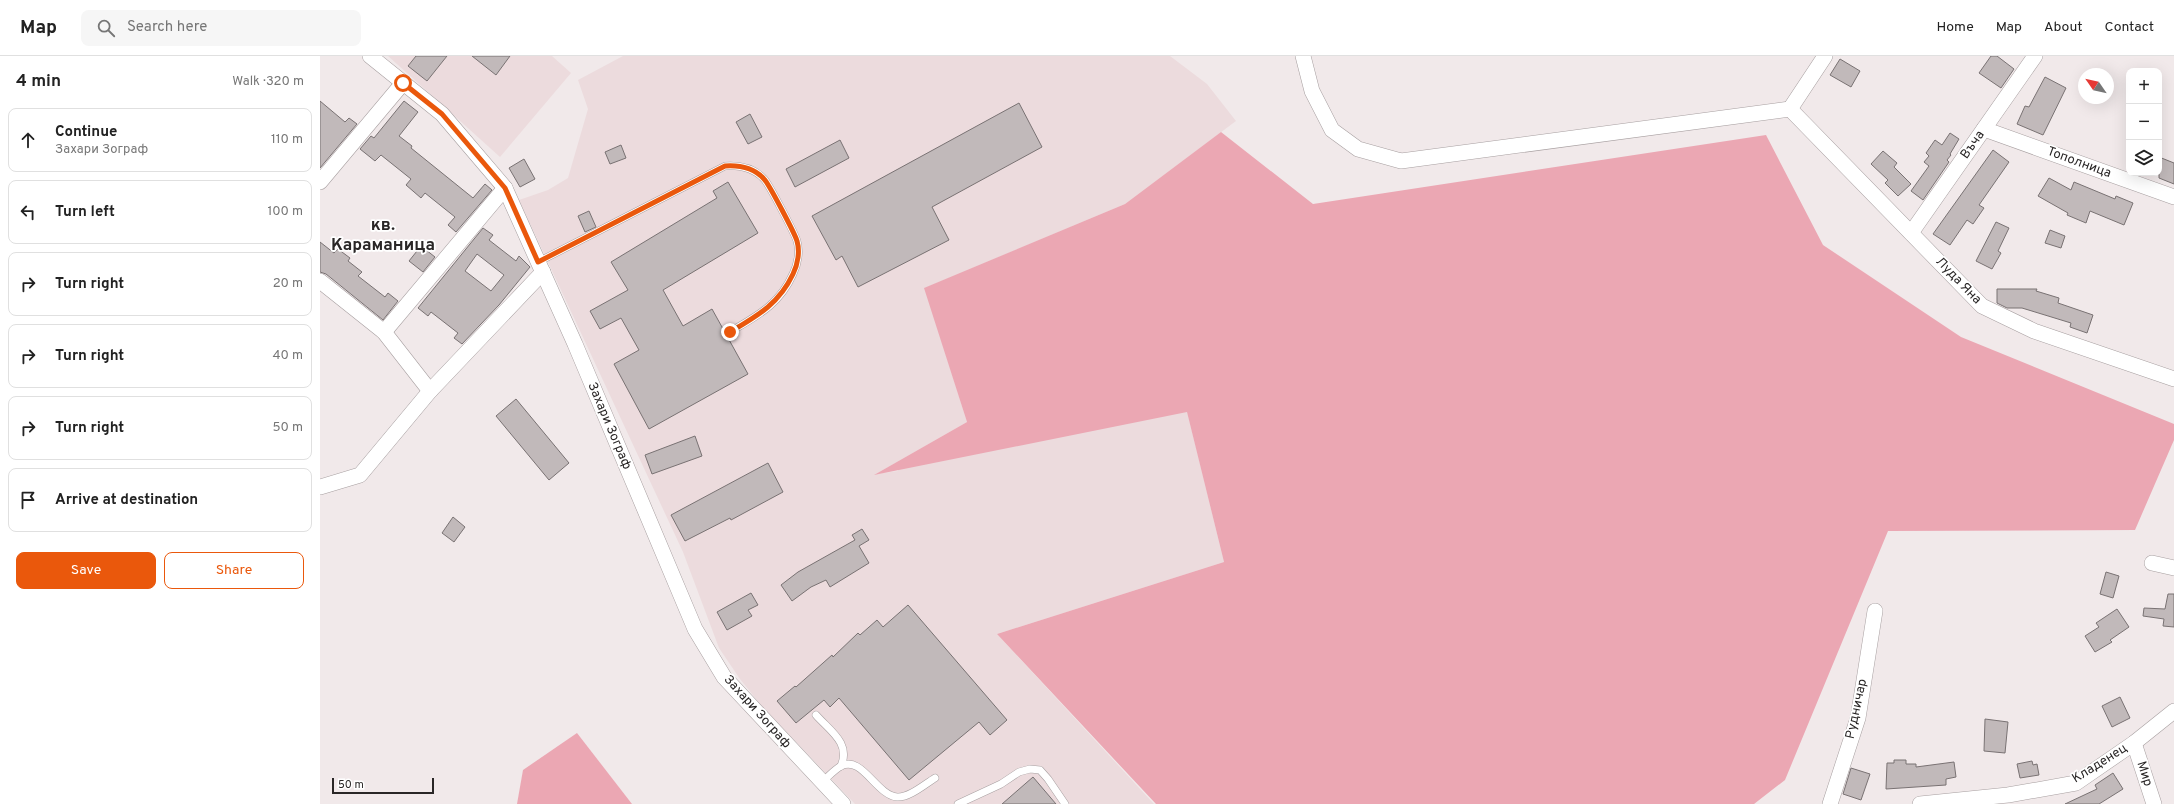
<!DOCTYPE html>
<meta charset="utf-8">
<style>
body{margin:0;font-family:Overpass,sans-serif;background:#f6f6f6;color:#222}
.controls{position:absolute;right:12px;top:12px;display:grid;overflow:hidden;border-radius:8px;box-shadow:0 4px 16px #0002}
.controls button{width:36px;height:36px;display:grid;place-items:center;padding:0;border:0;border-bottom:1px solid #e0e0e0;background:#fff;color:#222;font:20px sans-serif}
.compass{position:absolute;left:1758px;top:12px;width:36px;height:36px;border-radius:50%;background:#fff;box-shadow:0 4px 16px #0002;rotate:304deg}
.scale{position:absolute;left:12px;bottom:10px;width:102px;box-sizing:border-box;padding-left:4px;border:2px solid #292626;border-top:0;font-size:11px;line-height:14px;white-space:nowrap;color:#292626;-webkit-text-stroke:3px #fff;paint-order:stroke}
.stop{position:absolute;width:12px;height:12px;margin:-9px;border:3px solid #ea580c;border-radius:50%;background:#fff}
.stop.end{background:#ea580c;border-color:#fff;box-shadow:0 1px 4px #0008}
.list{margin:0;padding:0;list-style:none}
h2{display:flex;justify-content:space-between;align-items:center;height:52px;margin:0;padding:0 16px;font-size:17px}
h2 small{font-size:13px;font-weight:400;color:#767676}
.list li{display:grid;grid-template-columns:26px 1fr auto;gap:12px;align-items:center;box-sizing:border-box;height:64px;margin:0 8px 8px;padding:0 8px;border:1px solid #e0e0e0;border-radius:8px}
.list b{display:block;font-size:15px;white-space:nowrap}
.list p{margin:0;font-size:13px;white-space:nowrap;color:#767676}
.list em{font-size:13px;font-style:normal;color:#767676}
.actions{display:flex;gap:8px;padding:12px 16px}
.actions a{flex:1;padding:9px 0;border:1px solid #ea580c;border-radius:8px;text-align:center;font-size:14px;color:#ea580c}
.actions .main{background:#ea580c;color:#fff}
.icon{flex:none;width:22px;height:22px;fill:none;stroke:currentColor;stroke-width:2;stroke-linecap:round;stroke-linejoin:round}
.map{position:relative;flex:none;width:1854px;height:748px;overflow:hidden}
header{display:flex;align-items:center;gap:24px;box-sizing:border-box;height:56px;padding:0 20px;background:#fff;border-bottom:1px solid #e0e0e0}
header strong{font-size:19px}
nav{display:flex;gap:22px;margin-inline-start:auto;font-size:14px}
.search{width:280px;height:36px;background:#f6f6f6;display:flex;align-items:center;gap:10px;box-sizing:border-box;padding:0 14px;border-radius:8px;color:#767676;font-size:15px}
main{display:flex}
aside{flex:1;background:#fff}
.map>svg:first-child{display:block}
.built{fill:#ecdbdd}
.green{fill:#eba7b3}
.building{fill:#c1b9ba;stroke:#797273;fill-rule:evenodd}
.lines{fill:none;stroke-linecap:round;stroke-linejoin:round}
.service-casing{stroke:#a79fa0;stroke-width:8}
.minor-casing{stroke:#a79fa0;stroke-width:16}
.service{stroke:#fff;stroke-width:7}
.minor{stroke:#fff;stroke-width:15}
.route{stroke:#ea580c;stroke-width:5}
.labels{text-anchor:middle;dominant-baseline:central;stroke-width:3.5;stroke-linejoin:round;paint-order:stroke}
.street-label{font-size:13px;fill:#292626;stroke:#fff}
.district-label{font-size:17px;font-weight:bold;fill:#292626;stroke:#fff}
</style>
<header>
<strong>Map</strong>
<div class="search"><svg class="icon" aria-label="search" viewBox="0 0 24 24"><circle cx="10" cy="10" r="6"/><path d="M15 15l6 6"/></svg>Search here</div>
<nav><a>Home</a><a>Map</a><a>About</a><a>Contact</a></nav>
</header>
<main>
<aside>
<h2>4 min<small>Walk · 320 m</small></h2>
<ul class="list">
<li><svg class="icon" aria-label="ahead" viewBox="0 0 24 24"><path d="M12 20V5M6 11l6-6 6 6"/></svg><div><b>Continue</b><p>Захари Зограф</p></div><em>110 m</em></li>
<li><svg class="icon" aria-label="left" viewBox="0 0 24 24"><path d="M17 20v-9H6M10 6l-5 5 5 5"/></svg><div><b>Turn left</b></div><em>100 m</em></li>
<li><svg class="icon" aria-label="right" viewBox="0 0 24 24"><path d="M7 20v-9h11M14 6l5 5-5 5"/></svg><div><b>Turn right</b></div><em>20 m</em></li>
<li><svg class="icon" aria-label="right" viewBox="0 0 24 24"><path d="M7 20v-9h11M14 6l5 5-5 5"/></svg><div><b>Turn right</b></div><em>40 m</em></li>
<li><svg class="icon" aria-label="right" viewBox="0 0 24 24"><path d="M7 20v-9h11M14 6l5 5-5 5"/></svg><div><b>Turn right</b></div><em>50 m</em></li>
<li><svg class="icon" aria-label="arrive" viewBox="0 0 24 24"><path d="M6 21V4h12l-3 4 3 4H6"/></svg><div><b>Arrive at destination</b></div></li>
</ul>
<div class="actions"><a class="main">Save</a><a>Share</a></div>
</aside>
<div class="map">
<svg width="1854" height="748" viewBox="0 0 1854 748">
<rect width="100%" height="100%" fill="#f1e9ea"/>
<g class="built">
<polygon points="68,0 232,0 251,17 180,101"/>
<polygon points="303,0 850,0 887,28 916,65 805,148 605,232 647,366 556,418 578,415 578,412 867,355 904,506 677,578 834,748 535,748 440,648 420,623 399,592 363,496 199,144 228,134 248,122 268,53 258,24"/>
</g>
<g class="green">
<polygon points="901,76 993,148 1446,79 1503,189 1641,281 1854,368 1854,384 1815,474 1568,475 1465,724 1434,748 836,748 677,578 904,506 867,356 554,419 647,366 604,232 805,148"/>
<polygon points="257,677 312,748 197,748 203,714"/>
</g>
<g class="building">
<polygon points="96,0 127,0 107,25 88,10"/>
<polygon points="152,0 190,0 176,19"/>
<polygon points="1671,0 1677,0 1694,13 1681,32 1659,17"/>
<polygon points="1520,3 1540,15 1531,31 1510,19"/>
<polygon points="1725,21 1746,32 1723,79 1697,68 1705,50 1709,51"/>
<polygon points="0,45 25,66 29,62 37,68 0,112"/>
<polygon points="84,45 98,56 79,80 92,90 91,92 153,142 165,128 172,134 136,176 128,169 135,161 105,137 101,142 86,129 91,123 61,99 55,105 40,93 51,80 54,82"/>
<polygon points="699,47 722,91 612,151 629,184 538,231 522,200 516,204 492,160"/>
<polygon points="430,58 442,81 428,88 416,66"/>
<polygon points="1630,77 1639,83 1630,98 1631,99 1627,104 1629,106 1603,144 1591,135 1609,110 1604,106 1609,100 1606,97 1615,84 1622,89"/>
<polygon points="520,84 529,102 475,131 466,113"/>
<polygon points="301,89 306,102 290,108 285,96"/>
<polygon points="1673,94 1689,106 1659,149 1664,152 1653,168 1647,164 1630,189 1613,178"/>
<polygon points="1563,95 1577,107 1574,111 1591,128 1578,140 1565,127 1568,124 1551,108"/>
<polygon points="1839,101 1854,107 1854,128 1839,122"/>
<polygon points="204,103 215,123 200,131 189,112"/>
<polygon points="1729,122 1751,134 1754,126 1795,143 1796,140 1813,147 1804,169 1770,155 1766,167 1747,159 1748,157 1718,140"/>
<polygon points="408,126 438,177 343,234 363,270 392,253 428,318 329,373 294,308 319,294 301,262 280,273 270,255 308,234 291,206 397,142 393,135"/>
<polygon points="269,155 276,171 265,176 258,160"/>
<polygon points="1676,166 1689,172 1678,195 1681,197 1672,213 1656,205"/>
<path d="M163,172L173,179L169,184L196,205L199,200L210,211L179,249L142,288L134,282L138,277L111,256L108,260L98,252ZM157,198L184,219L171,235L145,215Z"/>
<polygon points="1730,174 1745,180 1741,192 1725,187"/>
<polygon points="0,186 14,197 18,193 30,202 28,205 42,216 38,220 65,241 68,237 78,245 63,264 6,218 0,216"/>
<polygon points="101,190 115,201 103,216 89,205"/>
<polygon points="1677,233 1717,233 1716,235 1739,242 1738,247 1773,259 1767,277 1750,271 1751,267 1702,252 1687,252 1677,247"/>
<polygon points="196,343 249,407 229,424 176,360"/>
<polygon points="375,380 382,400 332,418 325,399"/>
<polygon points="448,407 463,436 411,464 410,462 365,485 351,459"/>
<polygon points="133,461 145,471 134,486 122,477"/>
<polygon points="542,473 549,484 539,490 549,507 510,531 506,524 491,531 472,545 461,529 478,516 535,484 532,479"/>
<polygon points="1786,516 1799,520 1793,542 1780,538"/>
<polygon points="431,537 438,549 428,554 432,560 407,574 397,556"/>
<polygon points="1848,538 1854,538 1854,571 1843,570 1844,563 1823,560 1824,552 1845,553"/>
<polygon points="588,549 687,664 670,679 659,666 589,724 519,642 510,651 504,644 476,667 457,645 475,630 476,631 512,599 513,601 538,577 540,579 557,564 563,571"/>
<polygon points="1797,553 1809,571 1790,584 1792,586 1775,596 1765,580 1779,571 1776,567"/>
<polygon points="1800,641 1810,662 1792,671 1782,650"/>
<polygon points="1665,663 1688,666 1685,697 1664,695"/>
<polygon points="1574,704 1586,704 1586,708 1596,708 1596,711 1634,706 1636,721 1626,723 1626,729 1566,733 1567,707 1574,707"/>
<polygon points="1712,705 1713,709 1717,708 1719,719 1700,722 1697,708"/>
<polygon points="1531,712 1550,718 1541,744 1523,738"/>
<polygon points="1793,717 1803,733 1779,748 1745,748 1777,733 1775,729"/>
<polygon points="713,721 736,748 682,748"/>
</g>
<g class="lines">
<defs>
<g id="service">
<path d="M218,206L405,110C420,109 434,112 444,123C449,128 475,178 477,185C480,195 478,208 473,218C459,249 438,259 410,276"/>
<path d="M496,659C510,675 531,687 521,710"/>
<path d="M502,726C508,721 514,714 521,710C542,699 556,739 577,741C589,742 605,728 615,722"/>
<polyline points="638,748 681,728 699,716 710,713 720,714 728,723 745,748"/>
</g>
<g id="minor">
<polyline points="50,0 122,58 185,132 255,288 375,573 404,621 523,748"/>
<polyline points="983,0 992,35 1012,74 1038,93 1081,105 1470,53"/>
<polyline points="1470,53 1662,250 1714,275 1854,323"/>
<polyline points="1470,53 1505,0"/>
<polyline points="1664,73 1854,141"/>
<polyline points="0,126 83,27"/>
<polyline points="1591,177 1715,0"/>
<polyline points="0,225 64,276 110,335"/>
<polyline points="64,276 185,132"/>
<polyline points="0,431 40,419 110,335 223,216"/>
<polyline points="1832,507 1854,512"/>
<polyline points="1814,687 1834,748"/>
<polyline points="1510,748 1538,662 1555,555"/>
<polyline points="1600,748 1688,739 1756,727 1814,687 1854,655"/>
</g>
</defs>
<use href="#service" class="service-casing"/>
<use href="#minor" class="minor-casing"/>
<use href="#service" class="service"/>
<use href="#minor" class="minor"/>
</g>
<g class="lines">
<path class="route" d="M83,27L122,58L185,132L218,206L405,110C420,109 434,112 444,123C449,128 475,178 477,185C480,195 478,208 473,218C459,248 437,260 410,276"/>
</g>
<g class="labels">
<g class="street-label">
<text transform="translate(1653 89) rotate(-55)">Въча</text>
<text transform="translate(1759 107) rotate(20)">Тополница</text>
<text transform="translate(1638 225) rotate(46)">Луда Яна</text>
<text transform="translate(289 370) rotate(67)">Захари Зограф</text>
<text transform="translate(1537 653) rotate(-78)">Рудничар</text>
<text transform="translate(437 656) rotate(48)">Захари Зограф</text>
<text transform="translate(1780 708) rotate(-32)">Кладенец</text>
<text transform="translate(1824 718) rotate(72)">Мир</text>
</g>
<g class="district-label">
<text x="63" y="170">кв.<tspan x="63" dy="20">Караманица</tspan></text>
</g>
</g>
</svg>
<div class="controls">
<button>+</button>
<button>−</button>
<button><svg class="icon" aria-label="layers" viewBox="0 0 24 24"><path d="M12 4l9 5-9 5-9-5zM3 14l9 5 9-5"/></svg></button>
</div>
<svg class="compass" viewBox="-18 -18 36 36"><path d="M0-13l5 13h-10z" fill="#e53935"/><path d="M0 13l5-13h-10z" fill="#767676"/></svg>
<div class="scale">50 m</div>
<div class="stop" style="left:83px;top:27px"></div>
<div class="stop end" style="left:410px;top:276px"></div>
</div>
</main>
